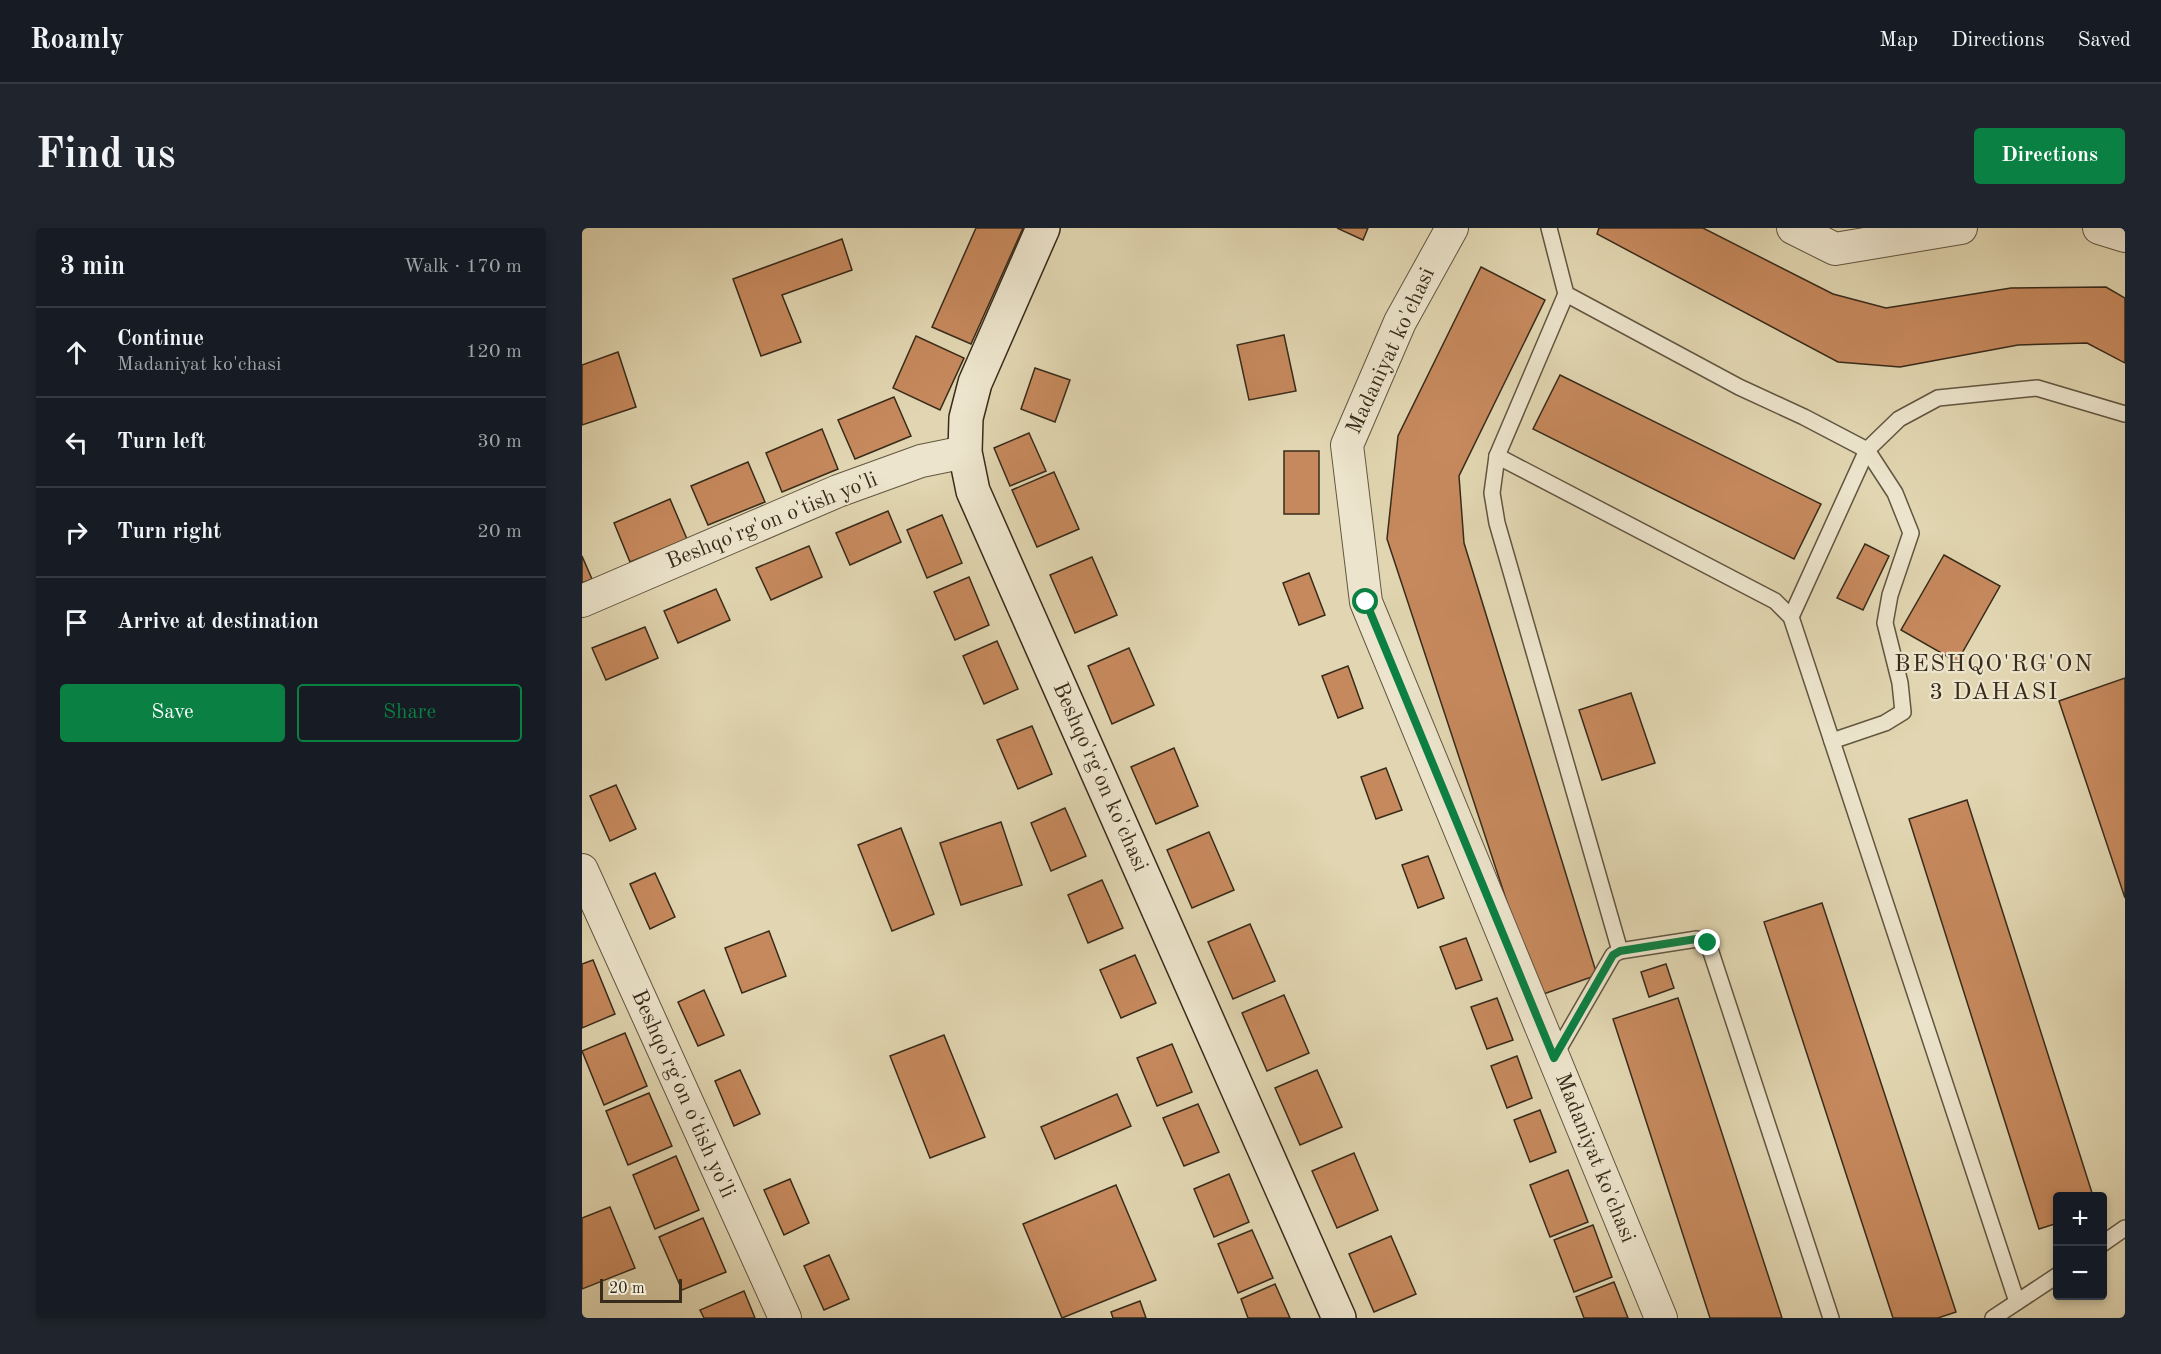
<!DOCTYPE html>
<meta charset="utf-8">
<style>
body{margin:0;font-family:"Old Standard TT",serif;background:#20242c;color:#f1f3f6}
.controls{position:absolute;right:18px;bottom:18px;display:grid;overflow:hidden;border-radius:6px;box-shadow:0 3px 9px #0003}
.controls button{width:54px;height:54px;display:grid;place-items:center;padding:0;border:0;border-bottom:2px solid #363941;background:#171b24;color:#f1f3f6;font:30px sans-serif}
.scale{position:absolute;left:18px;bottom:15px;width:82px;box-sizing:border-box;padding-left:6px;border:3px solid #382b1b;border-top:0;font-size:16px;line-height:21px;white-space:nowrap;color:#382b1b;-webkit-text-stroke:4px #ece4cc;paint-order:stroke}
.stop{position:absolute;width:18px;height:18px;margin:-14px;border:4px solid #0b8043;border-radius:50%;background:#fff}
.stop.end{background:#0b8043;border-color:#fff;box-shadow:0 2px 6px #0008}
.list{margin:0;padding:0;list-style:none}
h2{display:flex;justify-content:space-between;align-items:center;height:78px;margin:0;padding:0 24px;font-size:26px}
h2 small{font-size:20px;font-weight:400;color:#9ea1a6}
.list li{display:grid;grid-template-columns:39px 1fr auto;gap:18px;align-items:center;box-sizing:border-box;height:90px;padding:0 24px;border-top:2px solid #363941}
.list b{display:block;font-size:22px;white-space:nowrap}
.list p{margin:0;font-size:20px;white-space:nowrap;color:#9ea1a6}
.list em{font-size:20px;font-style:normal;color:#9ea1a6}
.actions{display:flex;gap:12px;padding:18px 24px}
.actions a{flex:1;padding:14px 0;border:2px solid #0b8043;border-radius:6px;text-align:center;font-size:21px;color:#0b8043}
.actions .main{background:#0b8043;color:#fff}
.icon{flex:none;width:33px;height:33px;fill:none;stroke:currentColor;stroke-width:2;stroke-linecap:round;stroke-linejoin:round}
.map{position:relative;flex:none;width:1543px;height:1090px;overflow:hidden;border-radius:6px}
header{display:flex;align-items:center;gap:36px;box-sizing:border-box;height:84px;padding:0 30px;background:#171b24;border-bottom:2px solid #363941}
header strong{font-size:28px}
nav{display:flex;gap:33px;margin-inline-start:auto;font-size:21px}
.intro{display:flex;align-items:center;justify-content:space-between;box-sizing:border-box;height:144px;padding:0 36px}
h1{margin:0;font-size:42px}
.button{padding:15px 27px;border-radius:6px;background:#0b8043;color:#fff;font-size:21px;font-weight:700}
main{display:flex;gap:36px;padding:0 36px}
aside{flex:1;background:#171b24;border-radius:6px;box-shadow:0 3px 9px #0003}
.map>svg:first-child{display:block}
.building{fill:#c6895d;stroke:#382b1b;stroke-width:1.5}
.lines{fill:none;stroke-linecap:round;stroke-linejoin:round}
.service-casing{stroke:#625640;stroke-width:18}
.minor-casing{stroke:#625640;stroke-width:34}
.secondary-casing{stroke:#382b1b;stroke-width:36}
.service{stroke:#ece4cc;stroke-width:15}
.minor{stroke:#ece4cc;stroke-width:32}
.secondary{stroke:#ece4cc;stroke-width:33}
.route{stroke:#0b8043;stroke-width:8}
.labels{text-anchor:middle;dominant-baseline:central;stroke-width:4.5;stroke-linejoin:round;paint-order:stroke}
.street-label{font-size:22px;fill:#382b1b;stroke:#ece4cc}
.neighbourhood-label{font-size:24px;letter-spacing:1.5px;fill:#382b1b;stroke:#ece4cc}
</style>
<header>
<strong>Roamly</strong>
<nav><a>Map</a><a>Directions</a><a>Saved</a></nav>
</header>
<div class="intro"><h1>Find us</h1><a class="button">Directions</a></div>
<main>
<aside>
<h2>3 min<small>Walk · 170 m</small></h2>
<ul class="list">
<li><svg class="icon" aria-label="ahead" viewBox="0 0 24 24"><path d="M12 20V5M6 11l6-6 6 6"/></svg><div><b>Continue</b><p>Madaniyat ko'chasi</p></div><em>120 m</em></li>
<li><svg class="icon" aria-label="left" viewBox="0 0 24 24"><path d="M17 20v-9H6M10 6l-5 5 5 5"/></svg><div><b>Turn left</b></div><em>30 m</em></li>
<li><svg class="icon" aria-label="right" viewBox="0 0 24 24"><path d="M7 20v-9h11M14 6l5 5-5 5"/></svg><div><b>Turn right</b></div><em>20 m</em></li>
<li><svg class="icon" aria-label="arrive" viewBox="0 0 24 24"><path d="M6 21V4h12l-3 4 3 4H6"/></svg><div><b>Arrive at destination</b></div></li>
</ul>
<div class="actions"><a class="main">Save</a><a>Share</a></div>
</aside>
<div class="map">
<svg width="1543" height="1090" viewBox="0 0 1543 1090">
<rect width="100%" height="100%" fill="#e1d6b1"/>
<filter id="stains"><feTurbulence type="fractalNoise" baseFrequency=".00333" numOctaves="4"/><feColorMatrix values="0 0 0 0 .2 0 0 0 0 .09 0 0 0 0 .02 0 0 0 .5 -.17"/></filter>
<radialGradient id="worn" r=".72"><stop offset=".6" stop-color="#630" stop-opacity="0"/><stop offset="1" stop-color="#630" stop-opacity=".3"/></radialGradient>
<g class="building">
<polygon points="394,0 441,0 389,116 350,99"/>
<polygon points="755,0 786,0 781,12"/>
<polygon points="1017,0 1121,0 1251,66 1304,80 1429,60 1524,59 1543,70 1543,135 1505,115 1436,117 1318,139 1256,134 1015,6"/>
<polygon points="260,11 270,42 200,67 219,114 179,128 151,51"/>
<polygon points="899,39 963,72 877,248 882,315 1015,747 956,768 805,311 816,208"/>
<polygon points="702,107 714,163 667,172 655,117"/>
<polygon points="334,108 382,130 358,182 311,160"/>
<polygon points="36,124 54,179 0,197 0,137"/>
<polygon points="453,140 488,152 473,194 439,181"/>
<polygon points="978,147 1239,276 1212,331 951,201"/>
<polygon points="312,169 329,208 273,231 256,192"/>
<polygon points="240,201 256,241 200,264 184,225"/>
<polygon points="447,205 464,243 428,258 412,220"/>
<rect x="702" y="223" width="35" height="63"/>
<polygon points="166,234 183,274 126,297 109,258"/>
<polygon points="472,244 497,301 455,319 430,262"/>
<polygon points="88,271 105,311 48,334 32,295"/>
<polygon points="306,283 319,314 268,337 254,305"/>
<polygon points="360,287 380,335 345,350 325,302"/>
<polygon points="1283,316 1307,328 1281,382 1255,370"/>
<polygon points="227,318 240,349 189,372 174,340"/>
<polygon points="1362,327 1418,358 1375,434 1319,402"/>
<polygon points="0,328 10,351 0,355"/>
<polygon points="510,329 535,387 493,405 468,347"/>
<polygon points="727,345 743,387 717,397 701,355"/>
<polygon points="387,349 407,397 373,412 352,364"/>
<polygon points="134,361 148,392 96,415 82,383"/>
<polygon points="63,399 76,430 24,452 10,420"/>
<polygon points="415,413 436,461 402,476 381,428"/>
<polygon points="547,420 572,477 530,496 506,438"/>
<polygon points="766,438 781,480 756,490 740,448"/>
<polygon points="1543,450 1543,670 1477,473"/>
<polygon points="1049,465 1073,535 1020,552 997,482"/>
<polygon points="450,498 470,546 436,561 415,512"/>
<polygon points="592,520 616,578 574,596 549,539"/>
<polygon points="804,540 820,582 794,591 779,549"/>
<polygon points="34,557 54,601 28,613 8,568"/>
<polygon points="1385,572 1511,968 1476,968 1476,995 1457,1001 1327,591"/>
<polygon points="483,580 504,628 469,643 449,595"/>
<polygon points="419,594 440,657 379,677 358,615"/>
<polygon points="319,600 352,686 310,703 276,617"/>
<polygon points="627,604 652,662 610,680 585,622"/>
<polygon points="846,628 862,670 836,680 820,637"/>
<polygon points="73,645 93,689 68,701 48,656"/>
<polygon points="520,652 541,700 506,715 486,667"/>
<polygon points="1240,675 1374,1084 1356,1090 1311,1090 1182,694"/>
<polygon points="668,696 693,753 651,771 626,714"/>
<polygon points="187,703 204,748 160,765 143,720"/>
<polygon points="884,710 900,752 874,761 858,719"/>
<polygon points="553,727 574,775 539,790 518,742"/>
<polygon points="11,732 33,786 0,800 0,736"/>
<polygon points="1084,736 1092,760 1067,769 1059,744"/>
<polygon points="122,762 142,807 116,818 96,774"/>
<polygon points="702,767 727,825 685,843 660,785"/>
<polygon points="915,770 931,812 905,821 889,779"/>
<polygon points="1096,770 1200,1090 1128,1090 1031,791"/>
<polygon points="43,805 65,858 22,877 0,823"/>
<polygon points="362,807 403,909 348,930 308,828"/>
<polygon points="590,816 610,864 575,878 555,830"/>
<polygon points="935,828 950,870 925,880 909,838"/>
<polygon points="158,842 178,886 152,898 133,853"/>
<polygon points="735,842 760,899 718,917 693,860"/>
<polygon points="67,865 90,918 46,937 24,883"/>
<polygon points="535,866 549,898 473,931 459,899"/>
<polygon points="616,876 637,924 602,938 581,890"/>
<polygon points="958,882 974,924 948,934 932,892"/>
<polygon points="772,925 796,982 755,1000 730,943"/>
<polygon points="94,928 117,982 73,1001 51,947"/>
<polygon points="986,942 1006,994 968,1009 948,957"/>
<polygon points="647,946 667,994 632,1009 612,961"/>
<polygon points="208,951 227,995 202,1007 182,962"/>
<polygon points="534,957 574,1052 480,1090 441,996"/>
<polygon points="28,979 53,1040 0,1061 0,990"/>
<polygon points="121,990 144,1044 100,1062 77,1009"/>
<polygon points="1011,997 1030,1049 992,1064 972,1012"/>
<polygon points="670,1002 691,1050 656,1065 636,1016"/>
<polygon points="809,1008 834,1066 792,1084 767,1026"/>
<polygon points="247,1027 267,1071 242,1082 222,1038"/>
<polygon points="1032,1054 1046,1090 1002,1090 994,1069"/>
<polygon points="693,1056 708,1090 666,1090 659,1071"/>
<polygon points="162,1063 173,1090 122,1090 118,1082"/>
<polygon points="558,1073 564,1090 531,1090 529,1084"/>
</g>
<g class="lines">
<defs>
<g id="service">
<polyline points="967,0 984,66 1157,159 1222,189 1285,222 1317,191 1356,170 1455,160 1543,186"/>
<polyline points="984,66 915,228 910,265 915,295 1038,723"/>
<polyline points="915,228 1193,373 1209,389 1435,1074"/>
<polyline points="1209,389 1285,222"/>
<polyline points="1250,513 1303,495 1321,484 1318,455 1303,395 1308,367 1329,305 1313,265 1285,222"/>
<polyline points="972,829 1031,727 1038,723 1115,711 1126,715 1249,1090"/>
<polyline points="1520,1016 1543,1000"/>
<polyline points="1411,1090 1476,1047"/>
</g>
<g id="minor">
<polyline points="870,0 818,94 765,217 784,374 1079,1090"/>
<polyline points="1211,0 1253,21 1379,0"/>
<polyline points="1517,0 1543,8"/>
<polyline points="0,373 256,263 339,233 383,224"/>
<polyline points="0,642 203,1090"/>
</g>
<polyline id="secondary" points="461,0 393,155 384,190 383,224 391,263 757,1090"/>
</defs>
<use href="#service" class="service-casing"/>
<use href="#minor" class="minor-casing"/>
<use href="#secondary" class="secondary-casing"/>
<use href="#service" class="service"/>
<use href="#minor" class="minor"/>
<use href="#secondary" class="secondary"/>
</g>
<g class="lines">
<polyline class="route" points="784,374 972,830 1031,727 1038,723 1114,711 1126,715"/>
</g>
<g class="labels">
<g class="street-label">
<text transform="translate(809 123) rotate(-65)">Madaniyat ko'chasi</text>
<text transform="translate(190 293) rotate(-22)">Beshqo'rg'on o'tish yo'li</text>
<text transform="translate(518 549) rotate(66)">Beshqo'rg'on ko'chasi</text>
<text transform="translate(101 866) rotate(66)">Beshqo'rg'on o'tish yo'li</text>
<text transform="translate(1013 930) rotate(68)">Madaniyat ko'chasi</text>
</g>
<g class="neighbourhood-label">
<text x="1412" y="437">BESHQO'RG'ON<tspan x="1412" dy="28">3 DAHASI</tspan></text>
</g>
</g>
<rect width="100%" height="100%" filter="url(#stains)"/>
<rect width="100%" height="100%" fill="url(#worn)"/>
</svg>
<div class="controls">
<button>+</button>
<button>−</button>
</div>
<div class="scale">20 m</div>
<div class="stop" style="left:784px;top:374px"></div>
<div class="stop end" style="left:1126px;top:715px"></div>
</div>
</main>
